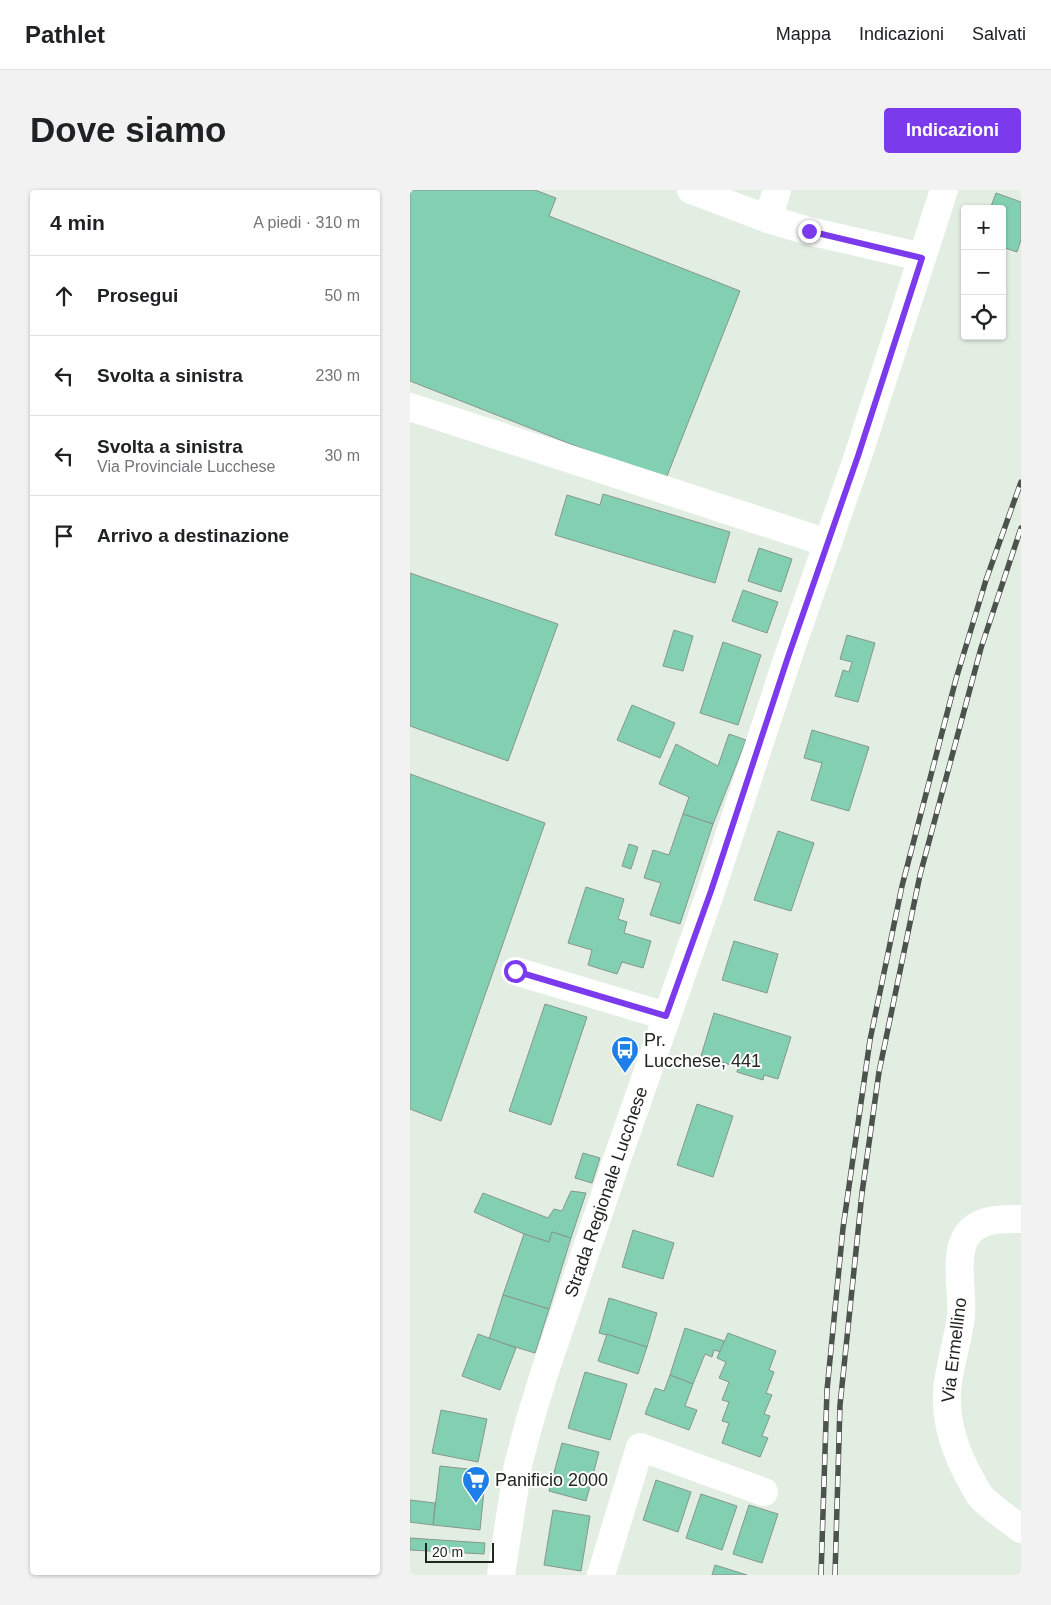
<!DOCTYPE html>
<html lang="it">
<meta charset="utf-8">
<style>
body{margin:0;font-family:Helvetica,sans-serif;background:#f2f2f2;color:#202124}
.controls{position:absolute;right:15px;top:15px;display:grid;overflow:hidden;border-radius:5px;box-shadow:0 1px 4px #0004}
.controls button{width:45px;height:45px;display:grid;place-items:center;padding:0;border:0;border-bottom:1px solid #e0e0e0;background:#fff;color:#202124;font:25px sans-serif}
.scale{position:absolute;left:15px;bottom:12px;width:69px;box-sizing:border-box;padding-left:5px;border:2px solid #212621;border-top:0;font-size:14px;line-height:18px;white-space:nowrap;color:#212621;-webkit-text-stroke:4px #fff;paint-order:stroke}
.stop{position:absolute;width:15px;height:15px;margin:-11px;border:4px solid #7c3aed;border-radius:50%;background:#fff}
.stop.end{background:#7c3aed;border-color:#fff;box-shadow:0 1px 5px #0008}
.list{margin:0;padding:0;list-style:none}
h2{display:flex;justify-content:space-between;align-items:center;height:65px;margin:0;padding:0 20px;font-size:21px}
h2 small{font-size:16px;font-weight:400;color:#757577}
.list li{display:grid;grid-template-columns:32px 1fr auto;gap:15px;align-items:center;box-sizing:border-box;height:80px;padding:0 20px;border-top:1px solid #e0e0e0}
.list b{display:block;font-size:19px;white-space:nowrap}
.list p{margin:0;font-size:16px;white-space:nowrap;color:#757577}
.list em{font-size:16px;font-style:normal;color:#757577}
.icon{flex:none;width:28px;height:28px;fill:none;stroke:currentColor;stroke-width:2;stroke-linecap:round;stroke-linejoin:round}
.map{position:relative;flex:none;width:611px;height:1385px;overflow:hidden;border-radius:5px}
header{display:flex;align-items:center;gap:30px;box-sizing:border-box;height:70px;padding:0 25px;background:#fff;border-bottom:1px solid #e0e0e0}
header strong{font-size:24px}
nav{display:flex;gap:28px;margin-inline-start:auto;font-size:18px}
.intro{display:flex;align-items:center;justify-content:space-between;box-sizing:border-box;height:120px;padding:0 30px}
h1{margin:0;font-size:35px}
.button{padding:12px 22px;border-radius:5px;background:#7c3aed;color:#fff;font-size:18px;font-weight:700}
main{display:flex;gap:30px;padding:0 30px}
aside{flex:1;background:#fff;border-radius:5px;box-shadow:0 1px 4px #0004}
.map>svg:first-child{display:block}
.building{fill:#83cfb1;stroke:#86968f}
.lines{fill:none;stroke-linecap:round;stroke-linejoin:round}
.minor{stroke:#fff;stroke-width:28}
.major{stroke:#fff;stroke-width:28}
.rail-casing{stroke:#4c524c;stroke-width:5.5}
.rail{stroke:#fff;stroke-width:4;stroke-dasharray:11;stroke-linecap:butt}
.route{stroke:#7c3aed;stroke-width:6}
.labels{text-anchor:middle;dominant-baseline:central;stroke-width:4;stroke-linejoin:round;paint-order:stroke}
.poi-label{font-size:18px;fill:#212621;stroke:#fff;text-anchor:start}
.street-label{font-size:18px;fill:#212621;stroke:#fff}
</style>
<header>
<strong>Pathlet</strong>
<nav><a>Mappa</a><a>Indicazioni</a><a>Salvati</a></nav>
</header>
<div class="intro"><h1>Dove siamo</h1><a class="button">Indicazioni</a></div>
<main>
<aside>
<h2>4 min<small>A piedi · 310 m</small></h2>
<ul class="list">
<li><svg class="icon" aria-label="ahead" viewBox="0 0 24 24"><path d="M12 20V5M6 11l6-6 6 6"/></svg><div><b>Prosegui</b></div><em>50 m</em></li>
<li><svg class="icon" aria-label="left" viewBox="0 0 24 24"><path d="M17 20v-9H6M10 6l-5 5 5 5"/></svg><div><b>Svolta a sinistra</b></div><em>230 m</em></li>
<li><svg class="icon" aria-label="left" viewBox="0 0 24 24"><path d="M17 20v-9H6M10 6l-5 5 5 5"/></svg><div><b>Svolta a sinistra</b><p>Via Provinciale Lucchese</p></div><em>30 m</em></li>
<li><svg class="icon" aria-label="arrive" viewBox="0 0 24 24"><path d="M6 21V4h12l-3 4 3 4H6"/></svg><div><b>Arrivo a destinazione</b></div></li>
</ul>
</aside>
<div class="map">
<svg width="611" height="1385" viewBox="0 0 611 1385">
<rect width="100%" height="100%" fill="#e2eee2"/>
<g class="building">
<polygon points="0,0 125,0 146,8 139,26 330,101 255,291 0,191"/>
<polygon points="586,3 611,12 611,50 607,62 592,57 592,19 580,19"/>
<polygon points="193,304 320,342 305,393 145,345 157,305 190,315"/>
<polygon points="349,358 382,369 371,402 338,391"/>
<polygon points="0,383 148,434 98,571 0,536"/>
<polygon points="333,400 368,412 357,443 322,431"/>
<polygon points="264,440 283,446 273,481 253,476"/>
<polygon points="437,445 465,453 448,512 425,506 433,480 439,482 442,472 430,469"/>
<polygon points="313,452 351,465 328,535 290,523"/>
<polygon points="222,515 265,533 250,568 207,550"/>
<polygon points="402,540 459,557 439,621 401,610 412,573 394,568"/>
<polygon points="319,544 336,550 303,634 273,624 279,607 249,594 266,554 308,576"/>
<polygon points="0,584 135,633 31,931 0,919"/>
<polygon points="273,624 303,634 270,734 240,725 251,693 234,688 243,660 259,665"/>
<polygon points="368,641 404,653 381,721 344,710"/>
<polygon points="219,654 228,657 221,679 212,676"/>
<polygon points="176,697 214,709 208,729 217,732 214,743 241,751 233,778 212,772 207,784 178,775 182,760 158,753"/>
<polygon points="324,751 368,764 357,803 312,790"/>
<polygon points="135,814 177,827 141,935 99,921"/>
<polygon points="304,823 381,847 368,889 354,885 353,890 327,882 328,877 291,866"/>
<polygon points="287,914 323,926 303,987 267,975"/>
<polygon points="173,963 190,968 182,993 165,988"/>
<polygon points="161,1001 176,1003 161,1048 142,1042 139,1052 114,1044 64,1022 73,1003 138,1028 144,1019 152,1021"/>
<polygon points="223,1040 264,1053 253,1089 212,1077"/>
<polygon points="142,1042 161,1048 139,1119 93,1105 114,1044 139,1052"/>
<polygon points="93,1105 139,1119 125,1163 79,1149"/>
<polygon points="199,1108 247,1123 237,1157 189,1143"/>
<polygon points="275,1138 314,1151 311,1162 304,1160 302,1167 295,1164 283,1194 260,1185"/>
<polygon points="318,1143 366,1161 359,1180 364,1182 356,1203 362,1205 354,1224 360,1226 352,1246 358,1248 350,1267 312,1253 319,1233 312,1231 319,1212 312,1210 319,1192 309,1188 316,1172 307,1168"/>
<polygon points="68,1144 106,1158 90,1200 52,1186"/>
<polygon points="197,1144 237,1157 228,1184 188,1171"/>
<polygon points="175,1182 217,1194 200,1250 158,1238"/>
<polygon points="260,1185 283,1194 275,1216 287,1220 279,1240 235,1224 245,1198 254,1201"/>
<polygon points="31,1220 77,1229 68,1272 22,1263"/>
<polygon points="152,1253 189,1262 176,1311 139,1301"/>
<polygon points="30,1276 76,1281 70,1340 23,1335"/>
<polygon points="246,1290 281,1302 268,1342 233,1330"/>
<polygon points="291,1304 327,1316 312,1360 276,1348"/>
<polygon points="0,1310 25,1313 23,1335 0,1332"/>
<polygon points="339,1315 368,1324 352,1373 323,1364"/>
<polygon points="143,1320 180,1326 171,1381 134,1375"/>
<polygon points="0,1348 75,1353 74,1364 0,1360"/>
<polygon points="305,1375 337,1385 302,1385"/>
</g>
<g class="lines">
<g class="minor">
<polyline points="281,0 358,29 399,41 512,67"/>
<polyline points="358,29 367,0"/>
<polyline points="0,217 418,353"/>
<polyline points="105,781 256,826"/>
<path d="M611,1029C601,1029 590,1028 580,1031C535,1041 554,1093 551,1126C548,1151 539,1176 537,1201C535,1234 546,1264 562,1292C565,1297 568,1304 572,1308C584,1320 598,1329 611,1339"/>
<polyline points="191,1385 230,1257 354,1302"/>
</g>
<polyline class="major" points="91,1385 108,1275 120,1230 134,1184 206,972 301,701 378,467 448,266 534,0"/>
<defs>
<g id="rail">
<polyline points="411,1385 417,1200 433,1038 460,850 492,696 546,489 576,390 611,292"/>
<polyline points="425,1385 430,1215 452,1003 469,882 510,685 571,458 611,338"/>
</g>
</defs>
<use href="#rail" class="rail-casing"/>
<use href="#rail" class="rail"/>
</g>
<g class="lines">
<polyline class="route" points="105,781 256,826 301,701 378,467 448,266 512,68 399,41"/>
</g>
<defs>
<symbol id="bus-pin" viewBox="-11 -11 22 30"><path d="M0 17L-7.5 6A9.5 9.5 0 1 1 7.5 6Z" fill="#1d7fe7" stroke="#fff"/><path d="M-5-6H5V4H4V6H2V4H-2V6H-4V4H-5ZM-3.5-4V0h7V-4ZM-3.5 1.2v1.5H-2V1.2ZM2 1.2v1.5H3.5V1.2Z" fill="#fff"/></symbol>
<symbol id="supermarket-pin" viewBox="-11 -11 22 30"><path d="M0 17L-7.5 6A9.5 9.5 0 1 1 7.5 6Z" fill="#1d7fe7" stroke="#fff"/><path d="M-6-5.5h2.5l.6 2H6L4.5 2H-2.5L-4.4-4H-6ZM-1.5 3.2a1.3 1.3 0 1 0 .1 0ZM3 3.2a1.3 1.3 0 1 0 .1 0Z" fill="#fff"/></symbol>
</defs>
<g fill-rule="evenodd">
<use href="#bus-pin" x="199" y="844" width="32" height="43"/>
<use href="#supermarket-pin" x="50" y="1274" width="32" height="43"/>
</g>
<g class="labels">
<g class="poi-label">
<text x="234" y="850">Pr.<tspan x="234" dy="21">Lucchese, 441</tspan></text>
<text x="85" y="1290">Panificio 2000</text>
</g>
<g class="street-label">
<text transform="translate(196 1002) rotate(-71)">Strada Regionale Lucchese</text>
<text transform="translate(544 1160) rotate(-83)">Via Ermellino</text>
</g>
</g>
</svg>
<div class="controls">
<button>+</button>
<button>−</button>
<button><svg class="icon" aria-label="locate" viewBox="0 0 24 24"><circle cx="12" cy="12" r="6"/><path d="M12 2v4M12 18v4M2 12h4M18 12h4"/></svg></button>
</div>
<div class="scale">20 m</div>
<div class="stop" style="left:105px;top:781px"></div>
<div class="stop end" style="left:399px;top:41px"></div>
</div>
</main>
